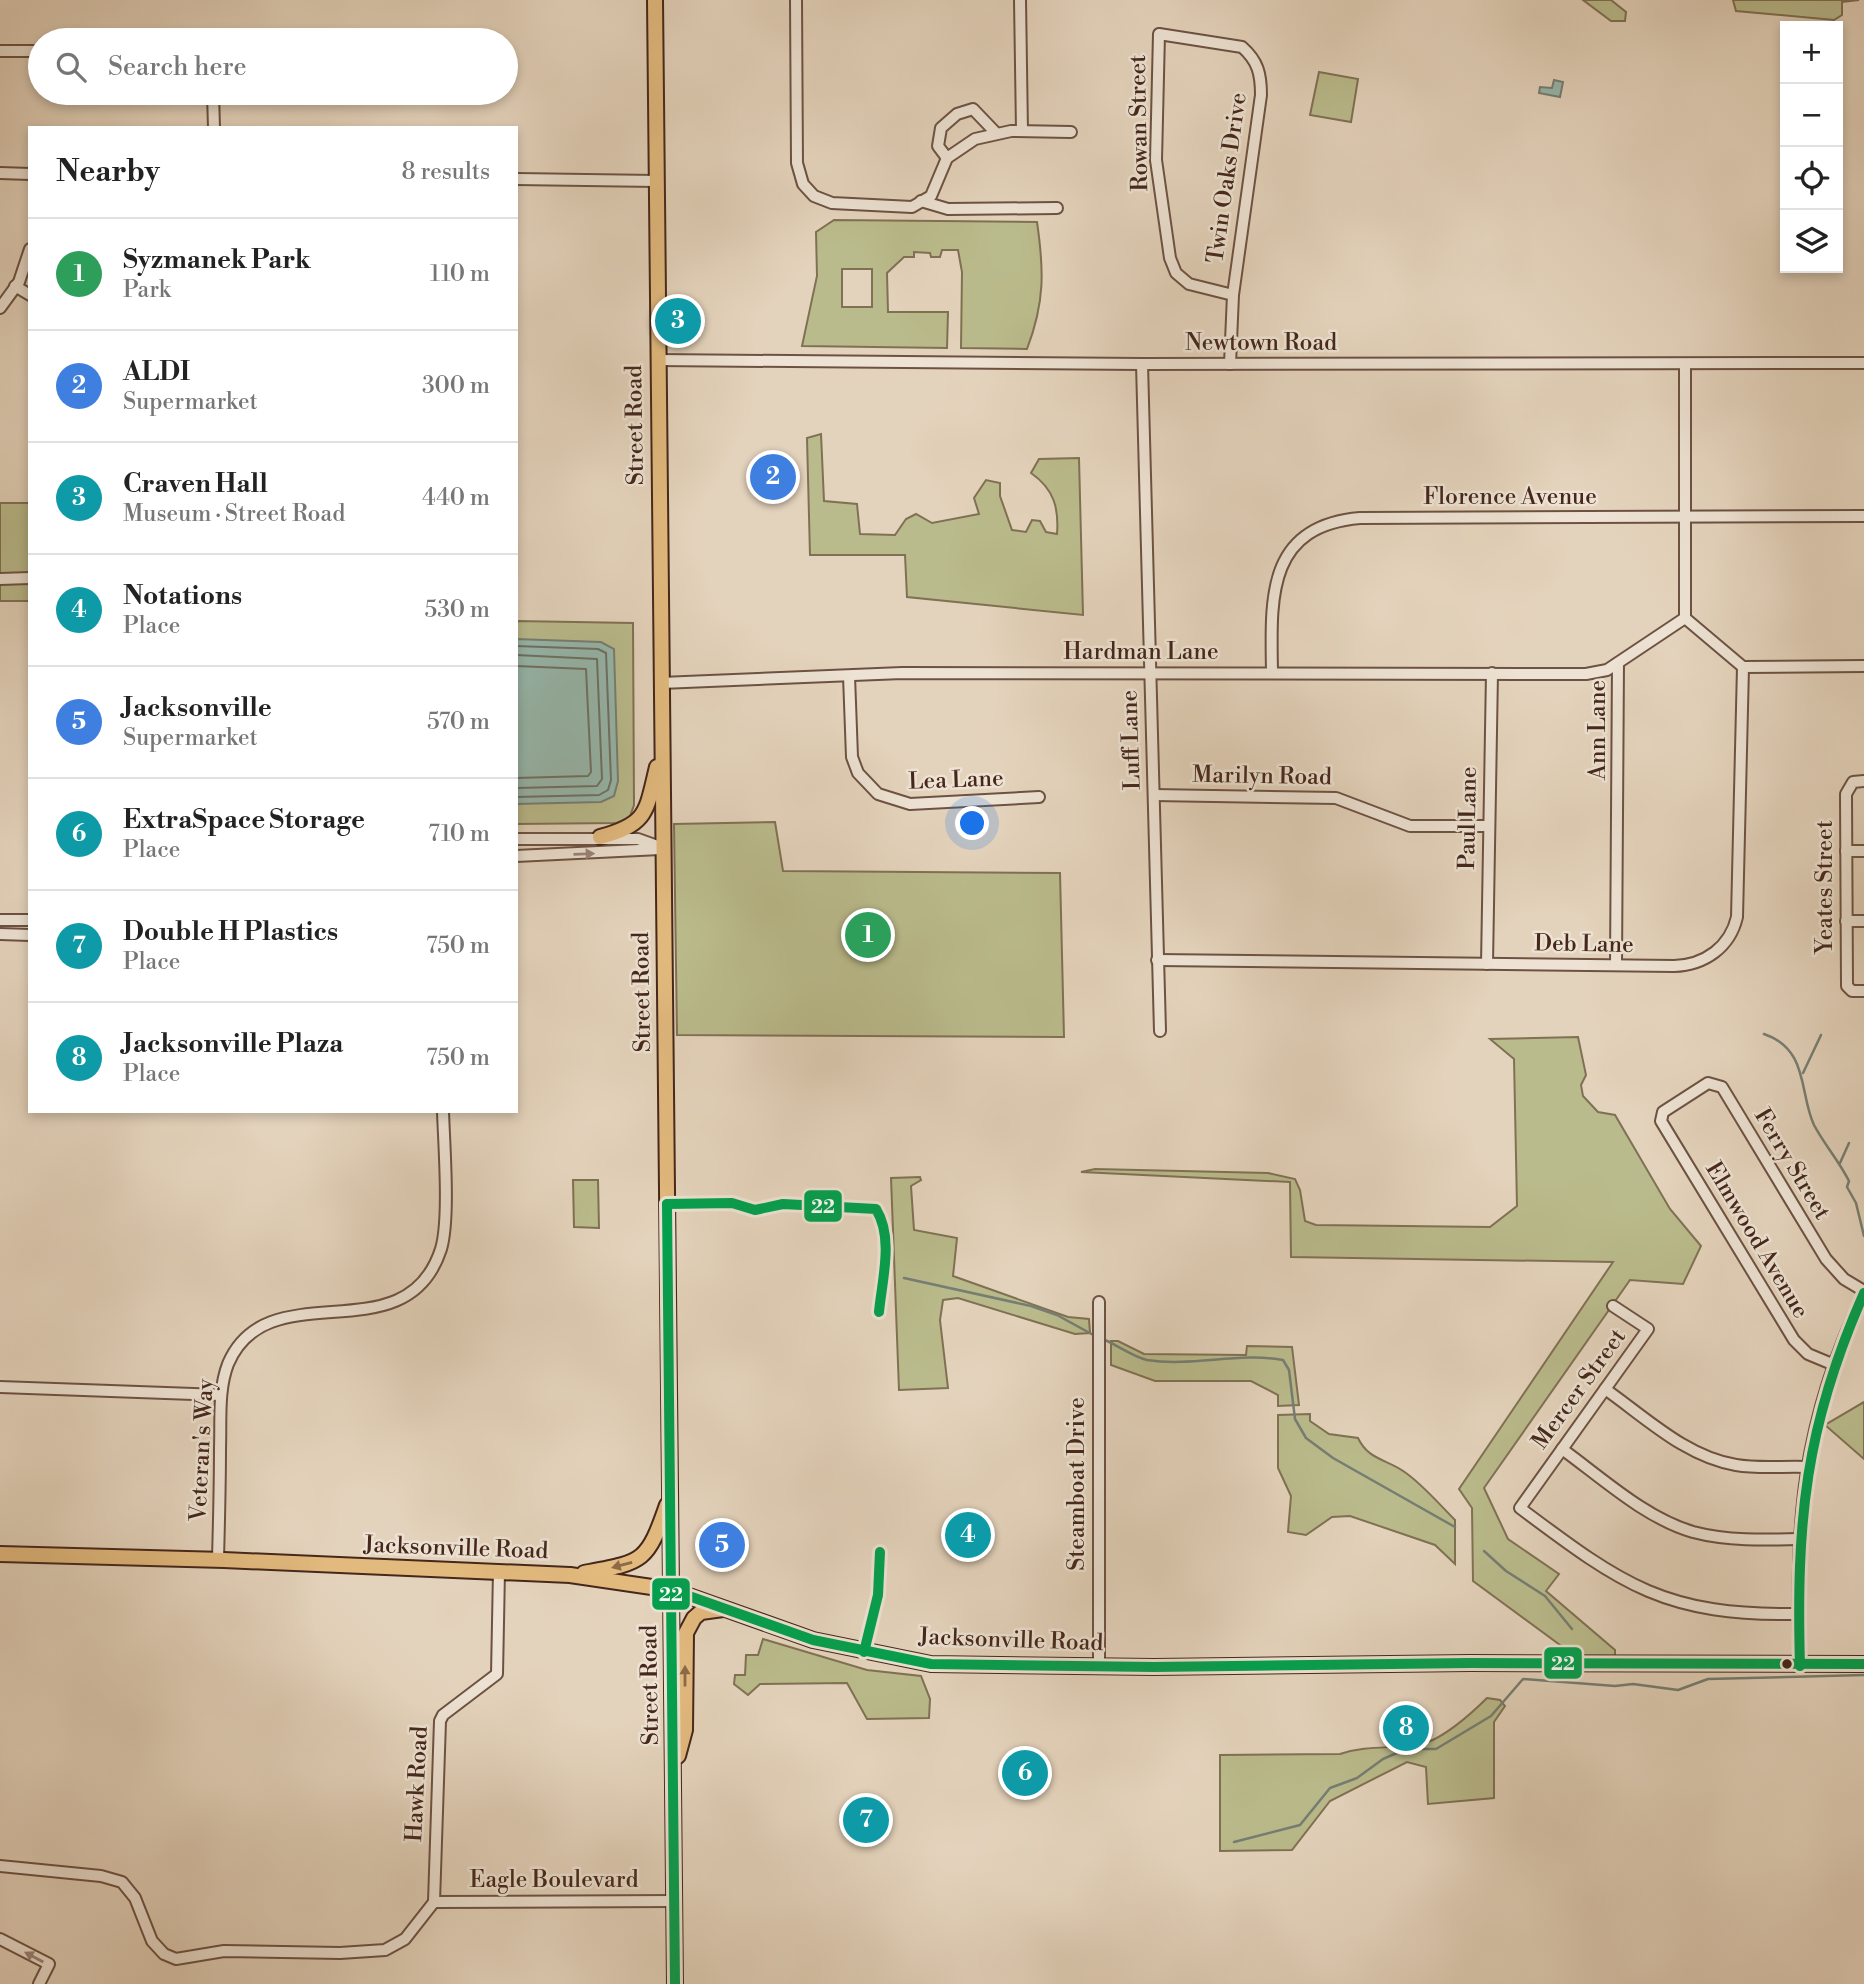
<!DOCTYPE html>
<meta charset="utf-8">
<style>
body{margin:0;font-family:"Libre Bodoni",serif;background:#f6f6f6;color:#222}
.controls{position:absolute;right:21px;top:21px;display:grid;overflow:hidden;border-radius:0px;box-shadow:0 4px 10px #0003}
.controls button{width:63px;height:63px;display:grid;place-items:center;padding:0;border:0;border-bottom:2px solid #e0e0e0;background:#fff;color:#222;font:35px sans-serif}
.you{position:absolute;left:973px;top:824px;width:24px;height:24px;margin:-18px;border:5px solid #fff;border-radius:50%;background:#1a73e8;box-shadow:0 0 0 10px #1a73e833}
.badge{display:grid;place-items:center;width:46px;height:46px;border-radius:50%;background:#8f2418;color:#fff;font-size:23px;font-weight:700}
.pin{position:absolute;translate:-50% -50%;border:4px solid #fff;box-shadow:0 2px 7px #0006}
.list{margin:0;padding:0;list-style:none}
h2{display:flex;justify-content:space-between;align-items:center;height:91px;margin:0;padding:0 28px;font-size:30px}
h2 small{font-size:23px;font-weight:400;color:#767676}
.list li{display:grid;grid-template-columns:46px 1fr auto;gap:21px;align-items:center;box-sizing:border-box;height:112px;padding:0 28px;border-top:2px solid #e0e0e0}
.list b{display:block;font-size:26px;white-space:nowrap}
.list p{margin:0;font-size:23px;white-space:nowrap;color:#767676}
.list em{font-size:23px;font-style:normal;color:#767676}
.icon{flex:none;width:38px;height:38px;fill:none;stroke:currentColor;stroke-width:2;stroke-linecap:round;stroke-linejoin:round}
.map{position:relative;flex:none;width:1864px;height:1984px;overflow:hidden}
.search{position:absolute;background:#fff;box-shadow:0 4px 10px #0003;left:28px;top:28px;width:490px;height:77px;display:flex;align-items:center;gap:18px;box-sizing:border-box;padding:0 24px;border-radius:38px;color:#767676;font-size:26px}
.panel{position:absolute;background:#fff;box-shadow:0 4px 10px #0003;left:28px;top:126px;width:490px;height:987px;border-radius:0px}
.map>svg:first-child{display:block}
.green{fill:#babb8c;stroke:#807154;stroke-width:2;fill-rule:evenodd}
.water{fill:#96b8ad;stroke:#767e73;stroke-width:2}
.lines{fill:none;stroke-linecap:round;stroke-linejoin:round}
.shore{stroke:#6e7064;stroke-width:2}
.stream{stroke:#767e73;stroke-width:2.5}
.minor-casing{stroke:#6d5243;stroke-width:14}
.major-casing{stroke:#45271b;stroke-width:18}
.minor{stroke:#ede2d3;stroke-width:10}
.major{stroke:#e2ba7e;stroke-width:14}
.bus-1-casing{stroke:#ede2d3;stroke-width:16}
.bus-1{stroke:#03a04e;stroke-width:10}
.oneway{fill:#998477}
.oneway2{fill:#8c6948}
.bus-dot{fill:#45271b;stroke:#ede2d3;stroke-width:2.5}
.labels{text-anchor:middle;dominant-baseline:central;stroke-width:5;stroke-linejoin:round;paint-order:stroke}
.street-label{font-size:23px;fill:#45271b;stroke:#ede2d3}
.line-badge{stroke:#ede2d3;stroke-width:2.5}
.badge-label{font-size:19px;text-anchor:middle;font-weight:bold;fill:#fff}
</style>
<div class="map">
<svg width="1864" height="1984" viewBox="0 0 1864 1984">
<rect width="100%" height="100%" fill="#e4d3bc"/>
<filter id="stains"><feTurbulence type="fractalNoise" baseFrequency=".00286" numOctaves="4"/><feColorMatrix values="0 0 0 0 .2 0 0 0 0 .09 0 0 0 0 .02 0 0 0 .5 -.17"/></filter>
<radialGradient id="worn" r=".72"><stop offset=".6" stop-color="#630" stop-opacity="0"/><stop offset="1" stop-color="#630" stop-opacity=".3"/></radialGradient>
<g class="green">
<polygon points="1583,0 1611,0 1626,12 1625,21 1611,21"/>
<polygon points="1733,0 1859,0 1842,2 1842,15 1834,20 1736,11"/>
<polygon points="1319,72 1358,79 1351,122 1310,115"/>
<path d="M834,220L1037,222C1044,270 1045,302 1027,349L961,348L962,272L958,250H942L940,257H931L930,253L914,252V257H904L887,273L888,312H948L947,348L802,346L817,276L816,232ZM842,269H872V307H842Z"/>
<path d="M821,434L824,501L857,504L860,534L895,535L906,519L916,514L932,523L979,514L974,498L986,480L1000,483V496L1012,530L1026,532L1032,520L1040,521L1046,532L1057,534C1059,508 1054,489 1031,473L1039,459L1079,458L1083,615L907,597L905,555H810L807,438Z"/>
<rect x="0" y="503" width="30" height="98"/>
<polygon points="516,621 633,623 634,805 629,819 617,823 516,824"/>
<polygon points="775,822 783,871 1060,873 1064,1037 677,1035 674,824"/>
<polygon points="1578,1037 1586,1075 1581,1085 1583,1096 1598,1112 1615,1115 1670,1209 1701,1246 1683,1284 1630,1280 1484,1488 1508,1539 1559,1574 1546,1591 1615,1650 1615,1656 1575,1656 1473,1581 1472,1508 1459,1489 1613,1262 1291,1257 1290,1182 1081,1172 1095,1169 1268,1173 1295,1179 1300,1190 1305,1221 1316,1225 1490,1227 1517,1206 1514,1059 1490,1039"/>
<polygon points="920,1177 921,1180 911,1186 914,1230 957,1238 953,1276 1068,1317 1089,1319 1090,1333 1075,1334 958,1298 943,1300 940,1320 948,1388 899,1390 891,1178"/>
<polygon points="573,1180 598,1180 599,1228 574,1227"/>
<polygon points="1111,1341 1118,1341 1144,1354 1246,1355 1247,1346 1292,1347 1299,1405 1278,1406 1278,1395 1251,1381 1155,1381 1111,1365"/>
<polygon points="1864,1402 1864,1459 1825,1425"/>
<path d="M1310,1414V1421L1329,1434L1358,1438C1369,1461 1388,1459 1406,1473C1424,1486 1439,1504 1455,1520V1564L1435,1545L1350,1516L1332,1517L1306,1535L1288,1532L1291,1496L1278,1468V1415Z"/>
<polygon points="763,1639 867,1670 921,1676 930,1699 929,1718 867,1719 847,1683 760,1684 748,1695 734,1684 735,1675 745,1675 746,1655 758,1655"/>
<path d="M1487,1698L1500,1700L1505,1706L1494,1722V1798L1428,1804L1426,1767L1407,1762L1330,1801L1292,1850L1220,1851V1755L1340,1754C1367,1745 1394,1749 1421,1744C1442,1740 1472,1713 1487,1698Z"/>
</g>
<g class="water">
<polygon points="1554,80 1563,82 1560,97 1539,93 1540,87 1552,88"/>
<polygon points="516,639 601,642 614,649 618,781 614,796 601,802 516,804"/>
</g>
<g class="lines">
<g class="shore">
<polyline points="516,646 598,649 606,653 611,780 608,790 599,795 516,797"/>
<polyline points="516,655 597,659 602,779 597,786 516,788"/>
<polyline points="516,666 586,669 591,772 588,776 516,778"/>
</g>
<g class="stream">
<path d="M1764,1034C1809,1049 1799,1093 1814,1125C1824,1144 1839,1161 1849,1181L1847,1187L1856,1203L1864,1236"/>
<polyline points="1803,1073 1821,1035"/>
<polyline points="1840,1163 1849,1143"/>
<polyline points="904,1278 1031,1306 1057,1315 1097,1337"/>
<path d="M1103,1339C1117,1345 1133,1357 1147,1360C1192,1367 1239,1352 1283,1360L1289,1370L1295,1419L1306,1438L1333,1458L1455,1527"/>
<polyline points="1484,1551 1506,1571 1545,1596 1572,1629"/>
<polyline points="1234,1842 1300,1825 1330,1788 1357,1778 1383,1759 1406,1749 1436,1749 1491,1716 1523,1679 1615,1686 1633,1684 1678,1690 1708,1679 1864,1675"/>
</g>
<defs>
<g id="minor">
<polyline points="796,0 797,163 803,184 814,196 832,203 912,207 931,196 947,158 975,139 1011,131 1071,132"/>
<polyline points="1020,0 1022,131"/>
<polyline points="0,51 40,51"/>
<polyline points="213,93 214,128"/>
<polyline points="947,158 938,146 941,128 957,114 973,109 996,133"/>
<polyline points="0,173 30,174"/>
<polyline points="516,179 656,181"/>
<polyline points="921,201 948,209 1057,208"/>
<polyline points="15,286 30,295"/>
<polyline points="0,308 19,282 30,249"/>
<polyline points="657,360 1142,364 1864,363"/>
<polyline points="1142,364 1160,1031"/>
<path d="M1230,364L1233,295L1261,95C1261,74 1258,61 1242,47L1159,34L1156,160L1170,258L1176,273L1189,284L1233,295"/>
<polyline points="1685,364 1685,618"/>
<polyline points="0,579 30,578"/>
<polyline points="1685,618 1743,667 1864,666"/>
<path d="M1272,673C1271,601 1265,526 1360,518L1864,516"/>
<polyline points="849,676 852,757 858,773 878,794 910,804 1039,797"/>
<polyline points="661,683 902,673 1586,674 1607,670 1685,618"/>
<polyline points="1864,781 1853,782 1846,794 1847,986 1852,991 1864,991"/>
<polyline points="1154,795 1336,798 1410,826 1489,826"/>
<polyline points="516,839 638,839 663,848"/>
<polyline points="1846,851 1864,851"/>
<polyline points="516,856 660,849"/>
<polyline points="0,920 30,920"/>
<polyline points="1846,921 1864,921"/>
<polyline points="0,934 30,935"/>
<path d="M1157,960L1674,966C1705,965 1730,947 1737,917L1743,667"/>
<polyline points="1487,964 1492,673"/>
<polyline points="1616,965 1618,663"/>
<polyline points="1099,1302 1099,1666"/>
<path d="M1613,1306L1648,1329L1520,1508C1624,1586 1665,1616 1799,1614"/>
<polyline points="1832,1364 1808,1354 1794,1340 1661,1121 1663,1112 1708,1083 1722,1087 1826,1259 1844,1279 1864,1291"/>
<polyline points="0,1387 221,1395"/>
<path d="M1605,1389C1645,1417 1686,1457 1736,1465C1759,1469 1783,1466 1807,1467"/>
<path d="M1562,1449C1602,1478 1645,1518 1693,1532C1727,1541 1764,1540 1800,1539"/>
<path d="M218,1559C219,1522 220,1485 220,1448C221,1420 218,1390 228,1364C268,1269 406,1358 441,1249C450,1219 444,1145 443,1111"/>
<path d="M1800,1666C1794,1525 1802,1421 1864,1293"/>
<polyline points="0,1866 101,1876 122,1882 135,1898 152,1941 164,1954 176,1959 224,1951 340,1953 385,1950 405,1939 434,1902"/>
<polyline points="434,1902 440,1721 443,1715 497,1674 499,1571"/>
<polyline points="434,1902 675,1901"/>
<polyline points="0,1939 49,1964 39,1984"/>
</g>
<g id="major">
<polyline points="655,0 675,1984"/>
<path d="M600,837C648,824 646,812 657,767"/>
<polyline points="0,1554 224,1560 570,1575 672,1590 813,1640 931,1664 1154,1667 1470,1663 1864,1664"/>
<path d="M584,1573C643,1562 647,1563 667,1505"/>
<polyline points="678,1756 685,1730 686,1633 694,1618 701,1612 723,1609"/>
</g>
</defs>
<use href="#minor" class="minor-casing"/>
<use href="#major" class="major-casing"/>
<use href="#minor" class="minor"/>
<use href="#major" class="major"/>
<defs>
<g id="bus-1">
<polyline points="667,1204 675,1984"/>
<path d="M667,1204L732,1203L755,1210L783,1204L876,1209C894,1238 882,1280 879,1312"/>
<polyline points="672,1590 813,1640 931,1664 1154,1667 1470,1663 1864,1664"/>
<polyline points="864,1652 878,1595 880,1552"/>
<path d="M1800,1666C1796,1522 1805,1426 1864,1293"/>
</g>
</defs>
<use href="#bus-1" class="bus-1-casing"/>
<use href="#bus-1" class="bus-1"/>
</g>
<defs><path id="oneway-solid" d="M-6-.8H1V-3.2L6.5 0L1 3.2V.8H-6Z" transform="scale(1.75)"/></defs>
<g class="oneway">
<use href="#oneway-solid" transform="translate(584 854) rotate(-2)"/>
<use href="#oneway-solid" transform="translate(34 1957) rotate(-152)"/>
</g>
<g class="oneway2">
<use href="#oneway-solid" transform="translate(622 1565) rotate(165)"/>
<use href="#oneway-solid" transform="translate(685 1676) rotate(-90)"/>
</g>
<circle class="bus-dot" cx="1787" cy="1664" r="6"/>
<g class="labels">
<g class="street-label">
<text transform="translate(1139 123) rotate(-91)">Rowan Street</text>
<text transform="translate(1227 178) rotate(-82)">Twin Oaks Drive</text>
<text x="1261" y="343">Newtown Road</text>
<text transform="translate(635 425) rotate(-91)">Street Road</text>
<text x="1510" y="497">Florence Avenue</text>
<text x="1141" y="652">Hardman Lane</text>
<text transform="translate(1598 730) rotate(-90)">Ann Lane</text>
<text transform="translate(1131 740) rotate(-92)">Luff Lane</text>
<text transform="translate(1262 776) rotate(1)">Marilyn Road</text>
<text transform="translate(956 780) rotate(-2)">Lea Lane</text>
<text transform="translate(1468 818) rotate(-89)">Paul Lane</text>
<text transform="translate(1825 887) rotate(-90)">Yeates Street</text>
<text transform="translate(1584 944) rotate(1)">Deb Lane</text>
<text transform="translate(642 992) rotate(-91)">Street Road</text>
<text transform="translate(1792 1164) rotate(59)">Ferry Street</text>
<text transform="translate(1757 1240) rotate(59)">Elmwood Avenue</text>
<text transform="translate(1579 1389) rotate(-54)">Mercer Street</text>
<text transform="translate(202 1450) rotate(-87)">Veteran's Way</text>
<text transform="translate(1077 1484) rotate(-90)">Steamboat Drive</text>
<text transform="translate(456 1548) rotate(2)">Jacksonville Road</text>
<text transform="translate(1011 1640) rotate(2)">Jacksonville Road</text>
<text transform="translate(650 1685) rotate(-91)">Street Road</text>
<text transform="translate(417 1784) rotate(-87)">Hawk Road</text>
<text x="554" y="1880">Eagle Boulevard</text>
</g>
</g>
<g class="line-badge">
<rect x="803" y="1189" width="40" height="34" rx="7" fill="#03a04e"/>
<rect x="651" y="1577" width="40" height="34" rx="7" fill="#03a04e"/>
<rect x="1543" y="1646" width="40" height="34" rx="7" fill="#03a04e"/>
</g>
<g class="badge-label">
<text x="823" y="1213">22</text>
<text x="671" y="1601">22</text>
<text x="1563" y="1670">22</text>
</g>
<rect width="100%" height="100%" filter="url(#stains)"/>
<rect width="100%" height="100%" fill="url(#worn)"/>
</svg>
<div class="controls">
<button>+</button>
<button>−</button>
<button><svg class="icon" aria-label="locate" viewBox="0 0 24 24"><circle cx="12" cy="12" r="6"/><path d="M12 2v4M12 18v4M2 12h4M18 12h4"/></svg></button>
<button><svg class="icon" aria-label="layers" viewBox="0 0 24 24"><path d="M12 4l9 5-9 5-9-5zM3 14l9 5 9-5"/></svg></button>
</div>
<div class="you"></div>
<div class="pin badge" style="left:868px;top:935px;background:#2e9e5b">1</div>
<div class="pin badge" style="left:773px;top:477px;background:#3f7fe0">2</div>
<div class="pin badge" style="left:678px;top:321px;background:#0f9aa8">3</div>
<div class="pin badge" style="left:968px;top:1535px;background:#0f9aa8">4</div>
<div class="pin badge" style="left:722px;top:1545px;background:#3f7fe0">5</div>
<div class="pin badge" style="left:1025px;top:1773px;background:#0f9aa8">6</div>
<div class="pin badge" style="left:866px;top:1820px;background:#0f9aa8">7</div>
<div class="pin badge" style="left:1406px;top:1728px;background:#0f9aa8">8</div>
<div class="search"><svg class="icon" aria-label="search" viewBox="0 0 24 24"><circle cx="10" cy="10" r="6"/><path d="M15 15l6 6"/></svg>Search here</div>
<section class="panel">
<h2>Nearby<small>8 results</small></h2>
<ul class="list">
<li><span class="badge" style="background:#2e9e5b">1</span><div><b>Syzmanek Park</b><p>Park</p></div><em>110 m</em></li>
<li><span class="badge" style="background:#3f7fe0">2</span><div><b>ALDI</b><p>Supermarket</p></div><em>300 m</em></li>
<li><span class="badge" style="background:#0f9aa8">3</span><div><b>Craven Hall</b><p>Museum · Street Road</p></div><em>440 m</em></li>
<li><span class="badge" style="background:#0f9aa8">4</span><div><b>Notations</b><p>Place</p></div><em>530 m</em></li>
<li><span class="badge" style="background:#3f7fe0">5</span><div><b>Jacksonville</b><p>Supermarket</p></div><em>570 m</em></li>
<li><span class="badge" style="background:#0f9aa8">6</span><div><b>ExtraSpace Storage</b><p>Place</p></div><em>710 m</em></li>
<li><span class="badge" style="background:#0f9aa8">7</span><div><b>Double H Plastics</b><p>Place</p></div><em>750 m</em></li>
<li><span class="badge" style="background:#0f9aa8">8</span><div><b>Jacksonville Plaza</b><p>Place</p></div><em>750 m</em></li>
</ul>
</section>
</div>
